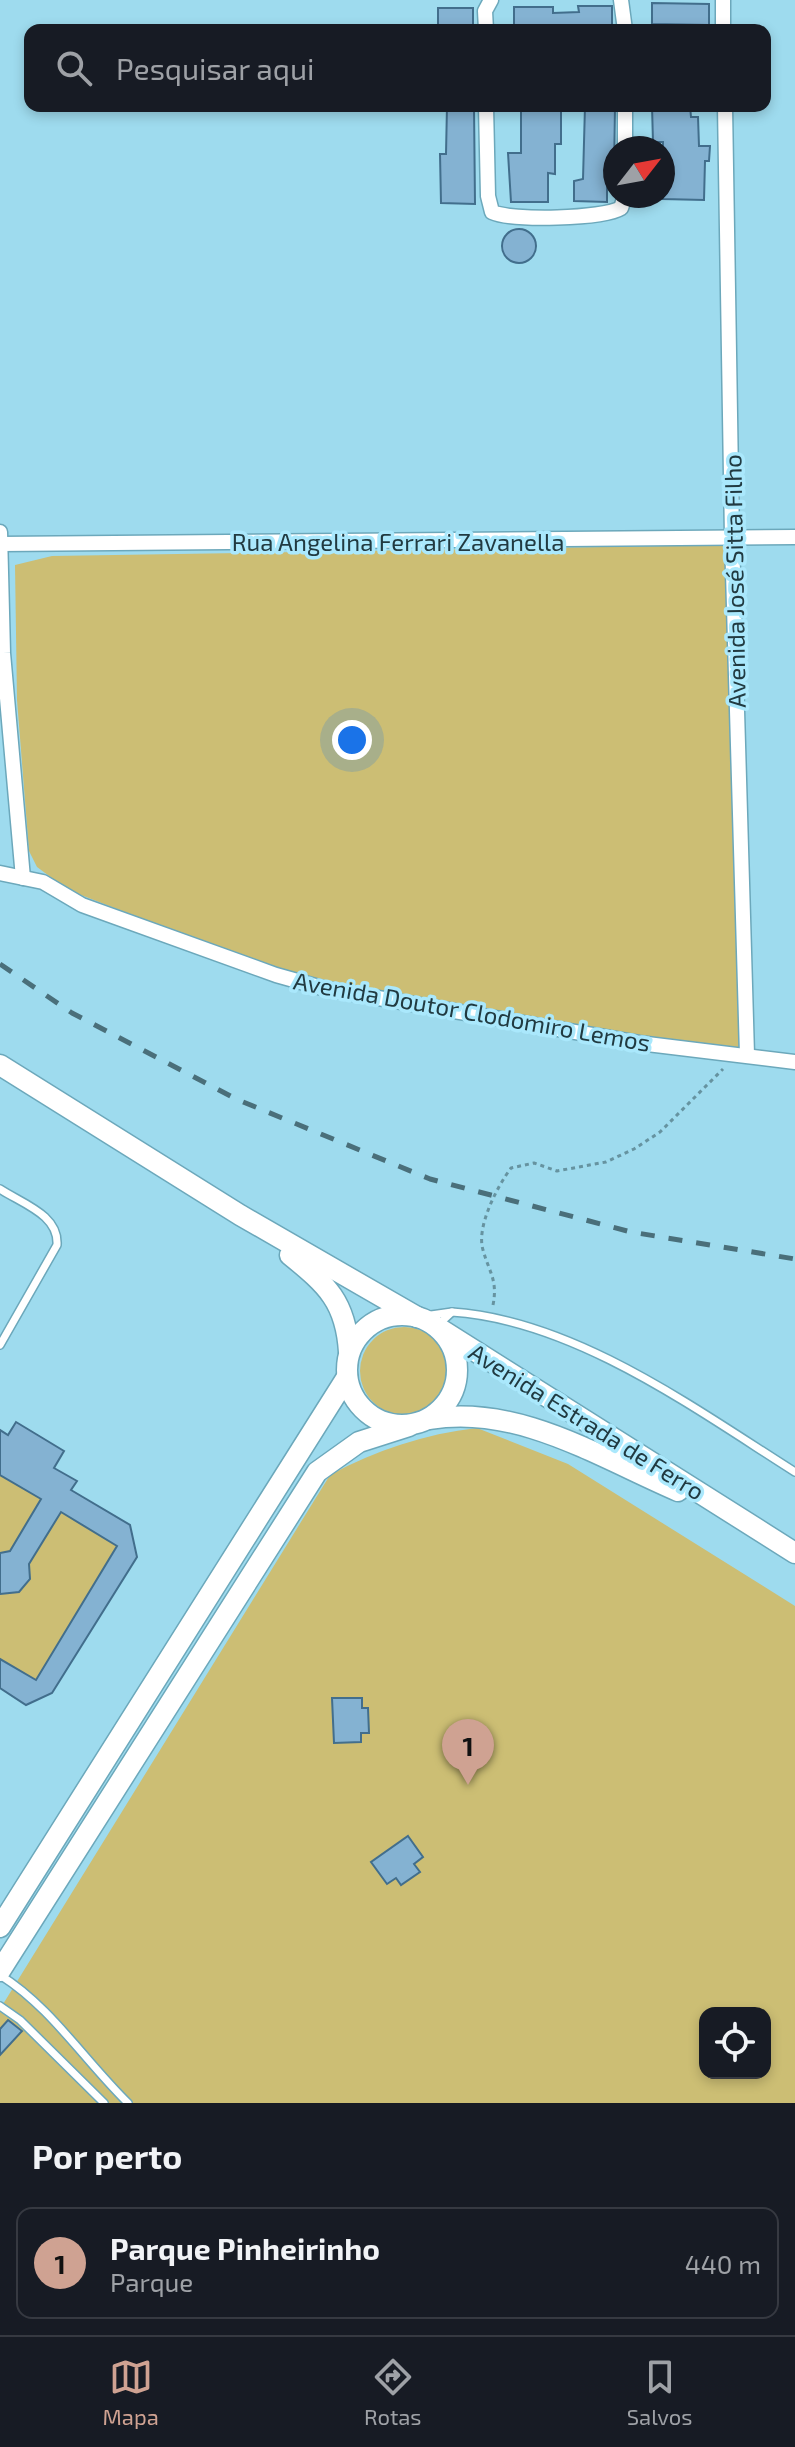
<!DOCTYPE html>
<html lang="pt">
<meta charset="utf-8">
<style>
body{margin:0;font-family:"Exo 2",sans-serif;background:#242831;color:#f1f3f6}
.controls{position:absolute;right:24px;bottom:24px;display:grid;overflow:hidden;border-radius:16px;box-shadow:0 4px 12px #0003}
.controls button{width:72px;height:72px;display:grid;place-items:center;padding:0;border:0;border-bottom:2px solid #363941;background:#171b24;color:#f1f3f6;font:40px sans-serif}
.compass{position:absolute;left:603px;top:136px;width:72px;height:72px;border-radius:50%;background:#171b24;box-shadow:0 4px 12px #0003;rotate:59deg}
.you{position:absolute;left:352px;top:740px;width:28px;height:28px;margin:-20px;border:6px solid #fff;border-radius:50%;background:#1a73e8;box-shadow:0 0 0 12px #1a73e833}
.badge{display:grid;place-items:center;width:52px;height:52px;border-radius:50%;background:#cfa292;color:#111;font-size:26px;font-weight:700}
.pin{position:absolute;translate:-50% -66px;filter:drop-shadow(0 2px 4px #0008)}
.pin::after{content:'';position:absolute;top:42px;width:28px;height:24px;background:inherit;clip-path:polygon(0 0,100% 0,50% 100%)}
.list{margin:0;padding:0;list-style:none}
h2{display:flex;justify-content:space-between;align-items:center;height:104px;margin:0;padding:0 32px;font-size:34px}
h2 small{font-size:26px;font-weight:400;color:#9ea1a6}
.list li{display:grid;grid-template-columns:52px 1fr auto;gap:24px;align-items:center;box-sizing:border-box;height:112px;margin:0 16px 16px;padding:0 16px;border:2px solid #363941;border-radius:16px}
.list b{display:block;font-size:30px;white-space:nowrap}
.list p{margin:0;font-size:26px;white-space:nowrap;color:#9ea1a6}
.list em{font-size:26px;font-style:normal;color:#9ea1a6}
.icon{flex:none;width:44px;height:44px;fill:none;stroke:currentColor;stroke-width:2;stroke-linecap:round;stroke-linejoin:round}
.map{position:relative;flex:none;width:795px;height:2103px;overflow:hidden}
.search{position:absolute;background:#171b24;box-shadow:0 4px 12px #0003;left:24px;right:24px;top:24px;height:88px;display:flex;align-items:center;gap:20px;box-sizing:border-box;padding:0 28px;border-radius:16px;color:#9ea1a6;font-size:30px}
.sheet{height:232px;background:#171b24}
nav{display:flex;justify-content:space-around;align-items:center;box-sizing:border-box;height:112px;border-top:2px solid #363941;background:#171b24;font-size:22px;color:#9ea1a6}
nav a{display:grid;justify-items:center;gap:4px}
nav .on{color:#cfa292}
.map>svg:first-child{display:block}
.green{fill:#ccbe74;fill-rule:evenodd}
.building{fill:#84b2d2;stroke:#426e8c;stroke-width:2}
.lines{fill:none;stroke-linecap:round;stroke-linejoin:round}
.lane-casing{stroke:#6ca8bb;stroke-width:10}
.street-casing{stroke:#6ca8bb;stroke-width:17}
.secondary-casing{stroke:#6ca8bb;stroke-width:23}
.path{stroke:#6693a0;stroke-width:3;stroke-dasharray:4 4;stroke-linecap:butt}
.lane{stroke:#fff;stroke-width:7}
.street{stroke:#fff;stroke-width:14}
.secondary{stroke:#fff;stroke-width:20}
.rail{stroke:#4a6f7a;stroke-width:5;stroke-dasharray:14 14;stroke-linecap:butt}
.labels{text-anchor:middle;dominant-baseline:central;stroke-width:7;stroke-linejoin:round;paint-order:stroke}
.street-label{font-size:24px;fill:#213a41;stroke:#aae8fc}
</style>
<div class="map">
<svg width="795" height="2103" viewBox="0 0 795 2103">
<rect width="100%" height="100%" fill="#9edbee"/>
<g class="green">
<polygon points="727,545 739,1048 642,1037 285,974 68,890 37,867 29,851 17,700 15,565 52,556"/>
<circle cx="404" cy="1371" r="44"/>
<path d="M477,1428L568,1464L795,1606V2103H0V2009L330,1475C376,1450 425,1434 477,1428ZM705,2013H765V2073H705Z"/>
<polygon points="0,1475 41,1499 10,1551 0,1553"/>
<polygon points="61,1512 117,1546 36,1680 0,1659 0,1593 19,1592 30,1579 29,1564"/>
</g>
<g class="building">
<polygon points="652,3 709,4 709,25 652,24"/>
<polygon points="578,6 612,6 612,27 514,27 514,7 553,7 553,13 579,12"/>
<rect x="438" y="8" width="35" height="20"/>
<polygon points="447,106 474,106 475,204 441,203 440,154 446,154"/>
<polygon points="521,106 561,106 561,144 555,144 555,174 548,173 548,202 511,202 508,153 521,153"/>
<polygon points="585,106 615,106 614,172 607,172 607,202 574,201 574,181 583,179"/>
<polygon points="652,106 690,106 691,117 698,117 699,146 710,146 709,161 705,161 704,200 663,199 663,142 653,142"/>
<circle cx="519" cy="246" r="17"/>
<polygon points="16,1422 64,1451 54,1468 77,1481 71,1490 130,1525 137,1557 52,1693 26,1705 0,1688 0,1659 36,1680 117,1546 61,1512 29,1564 30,1579 19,1592 0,1594 0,1553 10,1551 41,1499 0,1475 0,1430 8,1435"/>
<polygon points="332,1698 362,1698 362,1708 368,1708 369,1733 361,1733 361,1742 334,1743"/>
<polygon points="408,1836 423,1857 414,1864 420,1872 401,1885 396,1878 387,1884 371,1862"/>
<polygon points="8,2020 22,2031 0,2055 0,2029"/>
</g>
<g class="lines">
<defs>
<g id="lane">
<path d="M0,1189C23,1204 59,1215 57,1245L0,1345"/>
<path d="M452,1312C574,1320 694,1408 795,1472"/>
<polyline points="417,1317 452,1312 438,1325"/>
<path d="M0,1975C50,2006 85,2061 128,2103"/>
<polyline points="0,2006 20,2020 104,2103"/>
</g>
<g id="street">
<polyline points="621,0 625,30"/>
<polyline points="723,0 723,30"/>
<polyline points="486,30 485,11 491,0"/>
<path d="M486,106L488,196L492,212C512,221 603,219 621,208L625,196"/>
<polyline points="725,106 732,538 747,1055"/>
<polyline points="625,148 625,106"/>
<polyline points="0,532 3,653 23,878"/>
<polyline points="1,544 795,537"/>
<polyline points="0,873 43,882 82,905 276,975 326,989 639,1043 795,1062"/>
</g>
<g id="secondary">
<polyline points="0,1065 240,1215 417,1317"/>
<path d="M290,1255C327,1285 346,1302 349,1352"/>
<circle cx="402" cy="1370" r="55"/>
<polyline points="437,1327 795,1553"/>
<path d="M430,1419C517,1404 599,1457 678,1491"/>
<polyline points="0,1927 347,1377"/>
<polyline points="0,1971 317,1472 359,1442 409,1426"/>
</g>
</defs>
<use href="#lane" class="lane-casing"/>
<use href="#street" class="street-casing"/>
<use href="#secondary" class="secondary-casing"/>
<path class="path" d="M493,1305C498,1280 489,1272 483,1250C476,1227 497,1187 511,1168L534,1163L557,1171L606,1162L634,1149L660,1132L723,1069"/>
<use href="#lane" class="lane"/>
<use href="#street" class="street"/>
<use href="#secondary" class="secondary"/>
<polyline class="rail" points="0,964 72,1013 236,1099 430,1179 631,1232 795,1259"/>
</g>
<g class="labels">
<g class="street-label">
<text x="398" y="541">Rua Angelina Ferrari Zavanella</text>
<text transform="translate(734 581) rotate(-91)">Avenida José Sitta Filho</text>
<text transform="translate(472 1011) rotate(10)">Avenida Doutor Clodomiro Lemos</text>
<text transform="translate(587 1421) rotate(32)">Avenida Estrada de Ferro</text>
</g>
</g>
</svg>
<div class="controls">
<button><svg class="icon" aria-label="locate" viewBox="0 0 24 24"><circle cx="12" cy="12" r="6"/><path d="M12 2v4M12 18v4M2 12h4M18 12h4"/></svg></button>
</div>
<svg class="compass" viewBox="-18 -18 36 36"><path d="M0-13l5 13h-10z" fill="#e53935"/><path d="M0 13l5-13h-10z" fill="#9ea1a6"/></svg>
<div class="you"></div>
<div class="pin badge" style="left:468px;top:1785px">1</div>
<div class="search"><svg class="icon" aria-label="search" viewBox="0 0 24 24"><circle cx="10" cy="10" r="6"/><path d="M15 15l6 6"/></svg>Pesquisar aqui</div>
</div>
<section class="sheet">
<h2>Por perto<small></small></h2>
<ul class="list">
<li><span class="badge">1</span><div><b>Parque Pinheirinho</b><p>Parque</p></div><em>440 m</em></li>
</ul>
</section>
<nav>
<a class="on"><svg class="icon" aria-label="map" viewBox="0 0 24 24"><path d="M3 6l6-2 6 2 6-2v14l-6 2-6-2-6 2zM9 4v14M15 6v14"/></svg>Mapa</a>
<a><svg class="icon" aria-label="directions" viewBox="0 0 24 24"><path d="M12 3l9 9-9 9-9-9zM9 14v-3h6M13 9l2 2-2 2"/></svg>Rotas</a>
<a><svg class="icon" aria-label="saved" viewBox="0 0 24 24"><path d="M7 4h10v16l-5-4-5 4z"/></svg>Salvos</a>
</nav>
